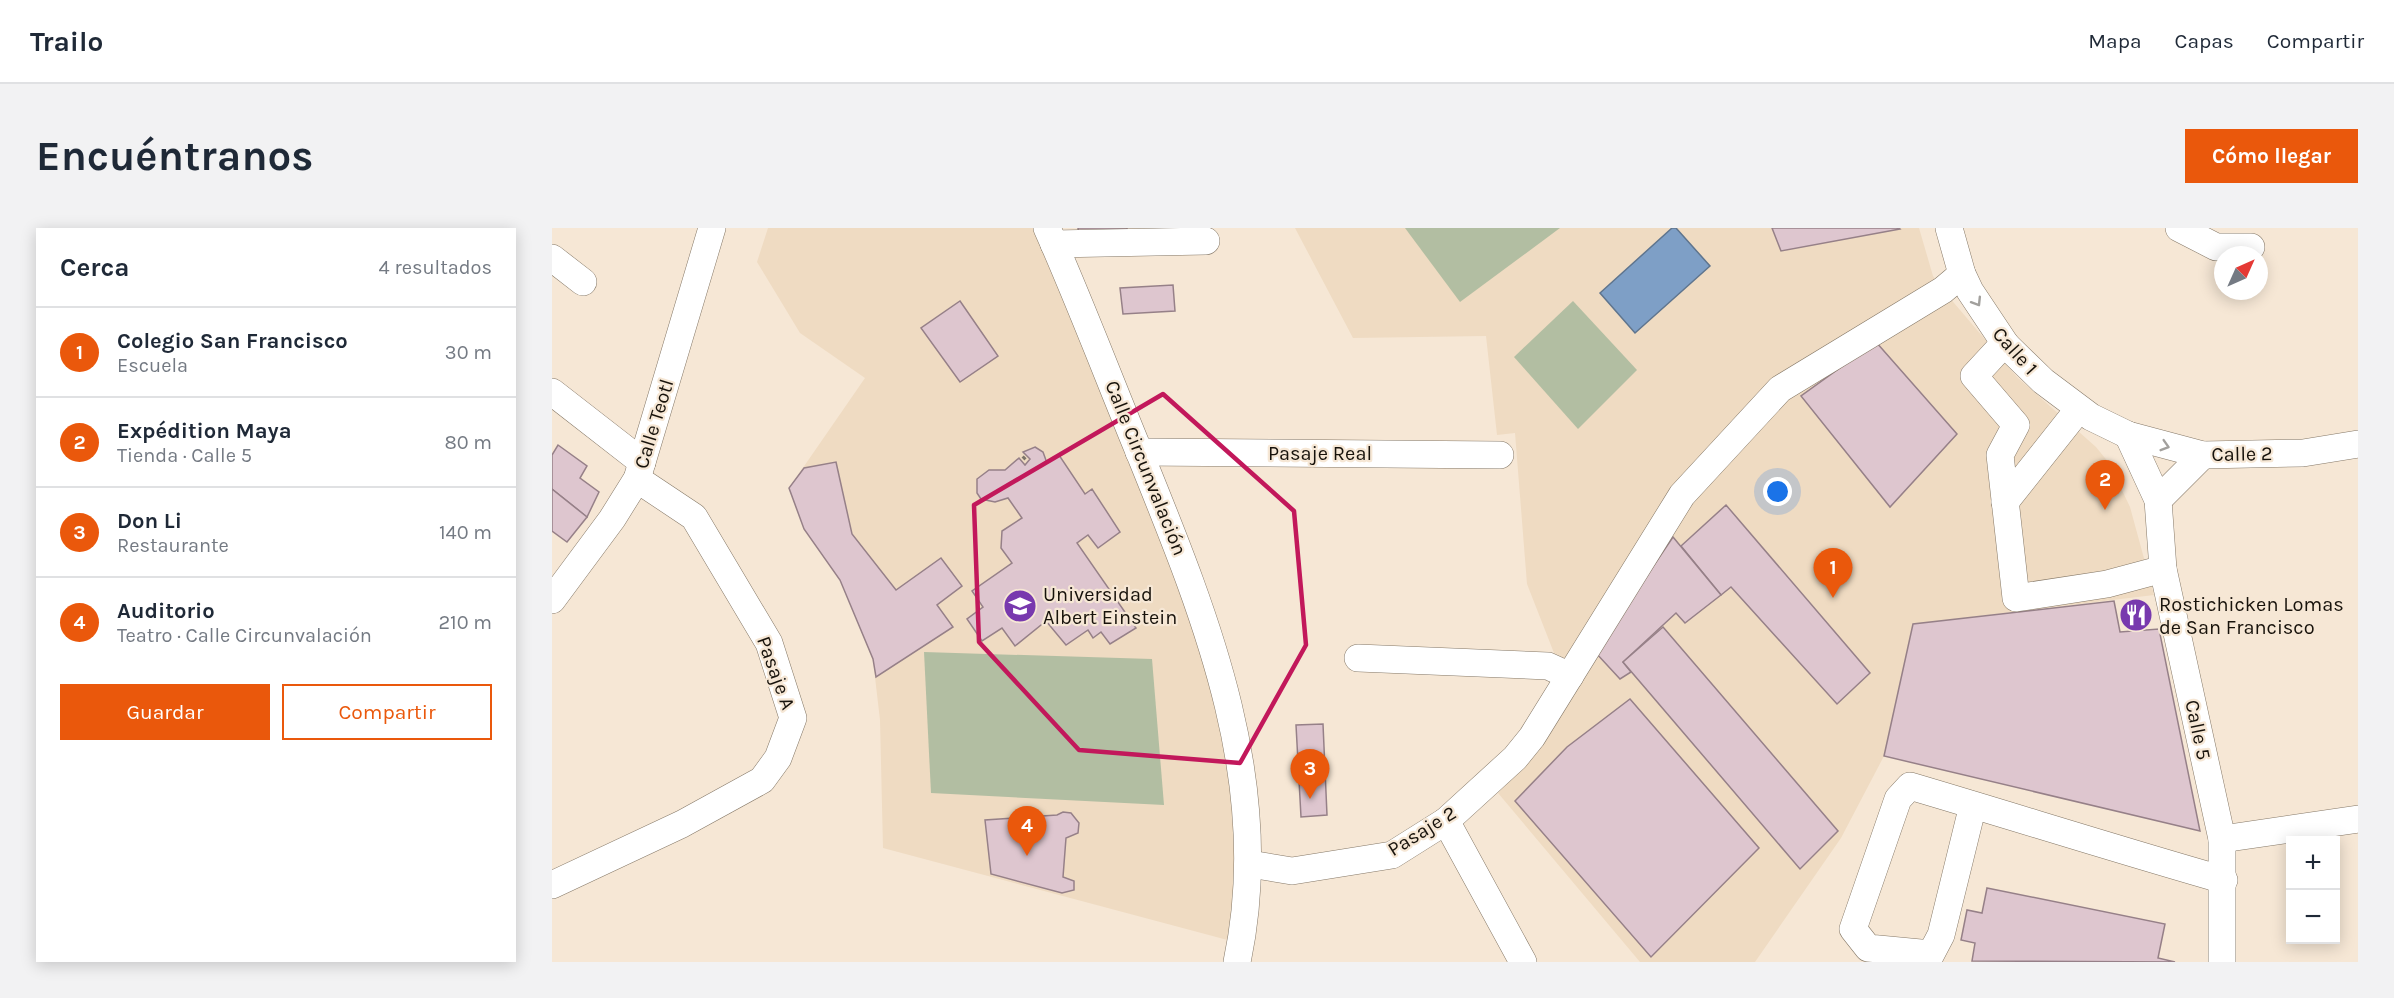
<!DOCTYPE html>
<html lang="es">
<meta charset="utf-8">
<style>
body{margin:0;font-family:Karla,sans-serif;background:#f2f2f3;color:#1f2937}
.controls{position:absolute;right:18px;bottom:18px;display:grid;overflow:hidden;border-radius:0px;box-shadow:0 3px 15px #0003}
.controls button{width:54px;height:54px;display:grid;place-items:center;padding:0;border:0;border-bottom:2px solid #e0e1e3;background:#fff;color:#1f2937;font:30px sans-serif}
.compass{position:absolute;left:1662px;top:18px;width:54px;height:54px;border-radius:50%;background:#fff;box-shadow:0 3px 15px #0003;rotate:45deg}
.you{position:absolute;left:1226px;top:264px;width:21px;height:21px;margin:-15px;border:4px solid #fff;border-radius:50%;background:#1a73e8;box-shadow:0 0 0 9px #1a73e833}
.badge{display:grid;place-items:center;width:39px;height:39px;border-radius:50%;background:#ea580c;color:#fff;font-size:20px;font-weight:700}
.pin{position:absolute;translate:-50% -50px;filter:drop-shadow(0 2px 3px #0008)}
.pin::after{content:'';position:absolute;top:32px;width:21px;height:18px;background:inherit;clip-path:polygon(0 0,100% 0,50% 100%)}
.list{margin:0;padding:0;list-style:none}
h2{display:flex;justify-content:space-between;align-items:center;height:78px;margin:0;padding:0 24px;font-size:26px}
h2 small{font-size:20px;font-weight:400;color:#747a83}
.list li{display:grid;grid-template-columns:39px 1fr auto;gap:18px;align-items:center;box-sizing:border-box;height:90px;padding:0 24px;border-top:2px solid #e0e1e3}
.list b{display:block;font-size:22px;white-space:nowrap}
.list p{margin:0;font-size:20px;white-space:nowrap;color:#747a83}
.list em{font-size:20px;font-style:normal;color:#747a83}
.actions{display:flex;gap:12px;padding:18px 24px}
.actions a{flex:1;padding:14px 0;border:2px solid #ea580c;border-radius:0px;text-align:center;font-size:21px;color:#ea580c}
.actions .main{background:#ea580c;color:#fff}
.map{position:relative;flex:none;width:1806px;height:734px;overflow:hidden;border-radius:0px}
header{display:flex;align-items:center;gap:36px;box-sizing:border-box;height:84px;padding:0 30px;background:#fff;border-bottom:2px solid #e0e1e3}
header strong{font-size:28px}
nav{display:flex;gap:33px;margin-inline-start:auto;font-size:21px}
.intro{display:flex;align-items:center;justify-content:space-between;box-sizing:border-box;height:144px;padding:0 36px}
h1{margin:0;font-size:42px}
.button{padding:15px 27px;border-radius:0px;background:#ea580c;color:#fff;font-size:21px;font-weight:700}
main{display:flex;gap:36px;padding:0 36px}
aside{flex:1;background:#fff;border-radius:0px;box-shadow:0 3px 15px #0003}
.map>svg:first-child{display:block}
.built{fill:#efdbc2}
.green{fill:#b2bea2}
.water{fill:#7e9fc6;stroke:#5f758e;stroke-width:1.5}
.building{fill:#dec6cf;stroke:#968088;stroke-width:1.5}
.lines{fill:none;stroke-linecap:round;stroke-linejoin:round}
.minor-casing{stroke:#857867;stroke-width:28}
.path{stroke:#7d7468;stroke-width:4;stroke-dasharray:3 3;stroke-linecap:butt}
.minor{stroke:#fff;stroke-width:27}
.oneway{stroke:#a2a09d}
.marked{fill:none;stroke:#c2185b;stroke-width:4.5;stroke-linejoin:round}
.labels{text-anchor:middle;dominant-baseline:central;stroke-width:4.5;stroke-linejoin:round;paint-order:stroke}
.street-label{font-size:20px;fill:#17120b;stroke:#f6e7d5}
.poi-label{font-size:20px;fill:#17120b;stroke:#f6e7d5;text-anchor:start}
</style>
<header>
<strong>Trailo</strong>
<nav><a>Mapa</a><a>Capas</a><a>Compartir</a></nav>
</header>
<div class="intro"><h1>Encuéntranos</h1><a class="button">Cómo llegar</a></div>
<main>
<aside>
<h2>Cerca<small>4 resultados</small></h2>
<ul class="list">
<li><span class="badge">1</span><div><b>Colegio San Francisco</b><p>Escuela</p></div><em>30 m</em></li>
<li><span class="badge">2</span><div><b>Expédition Maya</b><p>Tienda · Calle 5</p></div><em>80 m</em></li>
<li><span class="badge">3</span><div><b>Don Li</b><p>Restaurante</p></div><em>140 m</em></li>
<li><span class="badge">4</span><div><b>Auditorio</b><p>Teatro · Calle Circunvalación</p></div><em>210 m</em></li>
</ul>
<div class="actions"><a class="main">Guardar</a><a>Compartir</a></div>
</aside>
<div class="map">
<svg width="1806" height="734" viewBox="0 0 1806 734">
<rect width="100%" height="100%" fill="#f6e7d5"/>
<g class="built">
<polygon points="216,0 485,0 647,403 683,540 683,714 331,620 328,492 321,432 288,352 252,301 237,260 313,150 248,105 205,34"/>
<polygon points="743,0 1367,0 1381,48 1391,62 1465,149 1544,219 1557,235 1578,279 1602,367 1361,396 1332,528 1289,610 1203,734 1088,734 946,565 988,521 1038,442 1002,425 975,356 963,205 945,207 934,108 801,110"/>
</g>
<g class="green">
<polygon points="853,0 1008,0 908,74"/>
<polygon points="1021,73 1085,142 1026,201 962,129"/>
<polygon points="372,424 600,431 612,577 379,565"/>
</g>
<polygon class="water" points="1120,0 1124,0 1158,38 1083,105 1048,65"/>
<g class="building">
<polygon points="526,0 575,0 575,7 527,9"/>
<polygon points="1220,0 1347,0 1348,1 1229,23"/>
<polygon points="621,57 623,83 571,86 568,60"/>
<polygon points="408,73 446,128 408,154 369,100"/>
<polygon points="1324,114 1405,206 1338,279 1249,168"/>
<polygon points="6,217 35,238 28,250 47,264 35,289 0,261 0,227"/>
<polygon points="483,219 491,224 495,235 507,227 533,266 540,261 568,304 546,320 536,307 525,315 584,400 558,416 549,404 541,410 536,402 514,417 494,393 463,418 450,400 430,413 415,391 431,379 420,363 460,335 449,320 450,303 470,290 456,270 443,274 429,271 425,265 425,251 437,242 453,242 467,230 473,237 478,231 471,224"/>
<polygon points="284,234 300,306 344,362 389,330 410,358 385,377 401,399 324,449 321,431 288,352 252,301 237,260 252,240"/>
<polygon points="0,261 35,289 15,314 0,303"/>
<polygon points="1174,277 1318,445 1285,476 1179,359 1169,367 1129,318"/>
<polygon points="1121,309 1169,367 1133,395 1124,385 1071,434 1079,444 1068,451 1043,424"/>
<polygon points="1562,373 1568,404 1607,401 1648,603 1332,528 1361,396"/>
<polygon points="1111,399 1286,603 1248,641 1071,434"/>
<polygon points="1078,471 1207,620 1099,729 963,573 1015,519"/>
<polygon points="771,496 775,587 749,589 744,497"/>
<polygon points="511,584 519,585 527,595 526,605 514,610 511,649 522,653 522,662 510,665 439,646 433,592 505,587"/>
<polygon points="1435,660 1613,696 1606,730 1623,734 1420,733 1423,715 1409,712 1415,682 1430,685"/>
</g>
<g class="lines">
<defs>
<g id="minor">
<path d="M495,0C528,74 557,151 588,226C654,389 723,556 685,734"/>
<polyline points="1397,0 1410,46 1418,63 1454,117 1491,153 1539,189 1576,207 1651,227 1751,225 1806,216"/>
<polyline points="1627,0 1664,19 1699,19"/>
<polyline points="502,16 654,13"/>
<polyline points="0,30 31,54"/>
<polyline points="1454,117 1447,121 1422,148 1464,197 1448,227 1464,370 1555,356 1611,341"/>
<polyline points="0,164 90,234"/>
<polyline points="1576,207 1606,272 1611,341 1670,611 1670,734"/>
<polyline points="587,224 948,227"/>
<polyline points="1606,272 1651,227"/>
<polyline points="1453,274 1526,182"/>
<polyline points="0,372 60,291 85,251 160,0"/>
<polyline points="806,430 996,438 1018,448"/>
<path d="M1421,577L1389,707L1379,726L1316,720L1301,701L1346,571L1358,558C1463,589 1567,622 1672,652"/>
<polyline points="894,593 971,734"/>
<polyline points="1670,611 1806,591"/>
<polyline points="698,636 740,643 840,627 894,593 963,530 980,509 1130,267 1228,161 1391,62 1410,46"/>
<polyline points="0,657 130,596 210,552 226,530 241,490 217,415 142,289 85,251"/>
</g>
</defs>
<use href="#minor" class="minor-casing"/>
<polyline class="path" points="471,231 475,227"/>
<use href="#minor" class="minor"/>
</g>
<defs><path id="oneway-chevron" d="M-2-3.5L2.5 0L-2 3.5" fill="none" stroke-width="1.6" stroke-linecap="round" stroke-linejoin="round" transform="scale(1.5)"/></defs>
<g class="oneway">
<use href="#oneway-chevron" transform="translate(1425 74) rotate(58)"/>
<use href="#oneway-chevron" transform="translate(1613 218) rotate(17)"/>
</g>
<path class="marked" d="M611,166L742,283L754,417L688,535L527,522L427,414L422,277Z"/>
<defs>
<symbol id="university-disc" viewBox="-11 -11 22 22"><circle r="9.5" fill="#7839ae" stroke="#f6e7d5"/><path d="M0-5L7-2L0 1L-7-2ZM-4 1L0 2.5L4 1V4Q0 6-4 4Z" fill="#fff"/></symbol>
<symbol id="restaurant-disc" viewBox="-11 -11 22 22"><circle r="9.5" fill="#7839ae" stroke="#f6e7d5"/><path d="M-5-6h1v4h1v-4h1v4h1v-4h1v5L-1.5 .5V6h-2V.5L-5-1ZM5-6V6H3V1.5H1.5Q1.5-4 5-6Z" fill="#fff"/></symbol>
</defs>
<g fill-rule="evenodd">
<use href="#university-disc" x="449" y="359" width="38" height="38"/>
<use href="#restaurant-disc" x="1565" y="368" width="38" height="38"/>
</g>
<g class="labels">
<g class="street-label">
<text transform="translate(1463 123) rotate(48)">Calle 1</text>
<text transform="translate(102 196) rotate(-73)">Calle Teotl</text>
<text x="768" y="225">Pasaje Real</text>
<text transform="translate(1690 226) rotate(-1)">Calle 2</text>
<text transform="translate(594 240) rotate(68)">Calle Circunvalación</text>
<text transform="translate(224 445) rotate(70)">Pasaje A</text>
<text transform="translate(1646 502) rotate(78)">Calle 5</text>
<text transform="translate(870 603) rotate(-32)">Pasaje 2</text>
</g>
<g class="poi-label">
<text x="491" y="366">Universidad<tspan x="491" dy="23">Albert Einstein</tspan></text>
<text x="1607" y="376">Rostichicken Lomas<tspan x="1607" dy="23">de San Francisco</tspan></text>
</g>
</g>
</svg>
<div class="controls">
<button>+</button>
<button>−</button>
</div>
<svg class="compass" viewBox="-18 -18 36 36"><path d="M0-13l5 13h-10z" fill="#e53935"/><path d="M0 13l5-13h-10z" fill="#747a83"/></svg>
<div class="you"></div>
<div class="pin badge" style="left:1281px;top:370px">1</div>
<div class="pin badge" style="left:1553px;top:282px">2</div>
<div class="pin badge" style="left:758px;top:571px">3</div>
<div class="pin badge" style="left:475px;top:628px">4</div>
</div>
</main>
